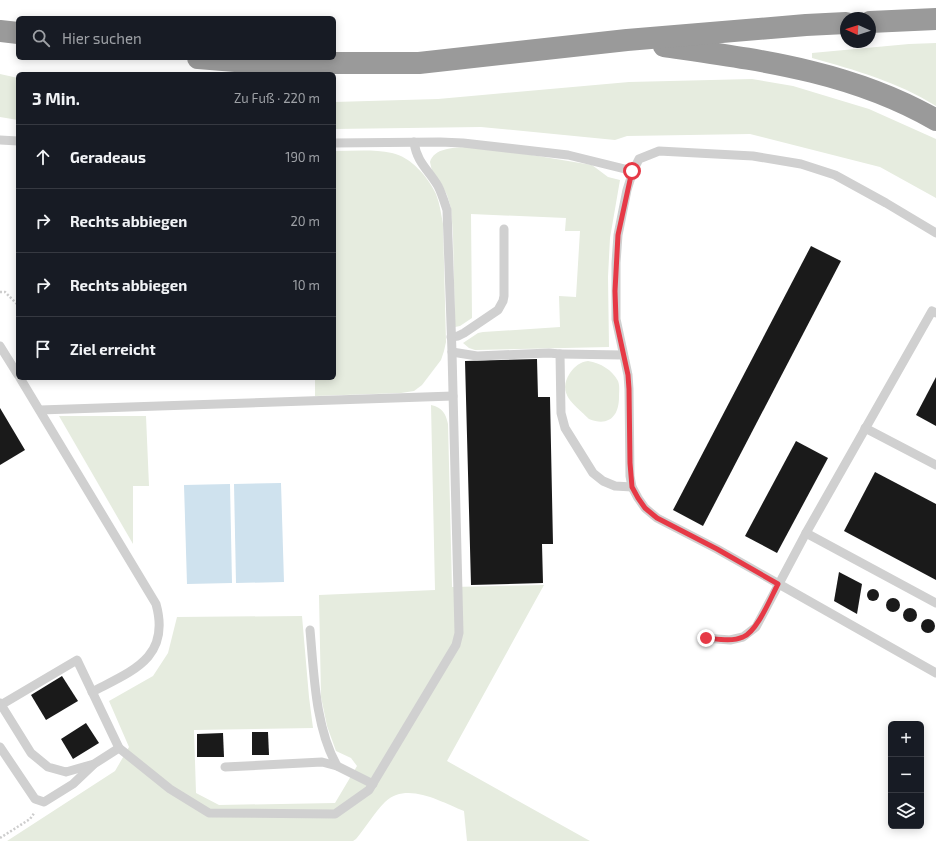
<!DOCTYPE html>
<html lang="de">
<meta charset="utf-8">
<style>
body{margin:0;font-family:"Exo 2",sans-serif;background:#20242c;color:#f1f3f6}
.controls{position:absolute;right:12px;bottom:12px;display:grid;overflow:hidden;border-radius:6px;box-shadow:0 2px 10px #0003}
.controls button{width:36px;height:36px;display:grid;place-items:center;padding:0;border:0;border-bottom:1px solid #363941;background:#171b24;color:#f1f3f6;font:20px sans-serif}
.compass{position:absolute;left:840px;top:12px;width:36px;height:36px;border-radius:50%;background:#171b24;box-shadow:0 2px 10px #0003;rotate:273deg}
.stop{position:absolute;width:12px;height:12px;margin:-9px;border:3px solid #e63946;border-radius:50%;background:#fff}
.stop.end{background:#e63946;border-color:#fff;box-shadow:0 1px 4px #0008}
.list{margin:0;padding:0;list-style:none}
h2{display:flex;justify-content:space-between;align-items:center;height:52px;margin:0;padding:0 16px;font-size:17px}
h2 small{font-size:13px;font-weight:400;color:#9ea1a6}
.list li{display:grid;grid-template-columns:26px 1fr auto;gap:12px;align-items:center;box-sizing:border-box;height:64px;padding:0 16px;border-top:1px solid #363941}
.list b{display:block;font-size:15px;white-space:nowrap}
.list em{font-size:13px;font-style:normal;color:#9ea1a6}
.icon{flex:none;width:22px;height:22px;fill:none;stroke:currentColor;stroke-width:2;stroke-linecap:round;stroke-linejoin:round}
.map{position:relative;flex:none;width:936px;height:841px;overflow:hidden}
.search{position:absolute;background:#171b24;box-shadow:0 2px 10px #0003;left:16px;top:16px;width:320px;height:44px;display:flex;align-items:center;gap:10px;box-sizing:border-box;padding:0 14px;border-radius:6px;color:#9ea1a6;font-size:15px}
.panel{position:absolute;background:#171b24;box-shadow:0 2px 10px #0003;left:16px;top:72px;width:320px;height:308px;border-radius:6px}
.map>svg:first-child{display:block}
.green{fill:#e6ecdf}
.water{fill:#cfe2ee}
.building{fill:#1a1a1a}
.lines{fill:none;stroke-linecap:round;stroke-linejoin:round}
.path{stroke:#cdcdcd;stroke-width:2.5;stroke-dasharray:2 2;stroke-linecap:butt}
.lane{stroke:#d0d0d0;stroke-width:9}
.highway{stroke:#9a9a9a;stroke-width:22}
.route{stroke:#e63946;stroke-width:5}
</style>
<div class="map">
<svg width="936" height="841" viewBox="0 0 936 841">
<rect width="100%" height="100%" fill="#fff"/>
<g class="green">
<path d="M936,43V106C898,82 855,70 812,58V53L909,44Z"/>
<polygon points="0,74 18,78 18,120 0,117"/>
<polygon points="752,79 793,86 869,109 936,139 936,198 880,167 750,134 627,136 615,140 481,127 334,129 334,102 438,99 629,82"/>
<path d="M465,147L526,154L592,165L608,177L620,180L610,238L608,277L609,347L475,350L469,348L463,343L478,333L483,332L560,327L559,296L576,297L580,231H565L566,218L471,214L472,318L460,326L455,327L453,235L451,208L447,195L442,185L432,171L430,162C434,148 453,148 465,147Z"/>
<path d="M334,151C353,151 373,149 392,153C411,157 428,177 436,194C440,204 441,214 443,224L446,342L444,351L441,360L422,385L414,391L401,393L315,396V378H334Z"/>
<path d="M588,361C601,363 612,370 618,381C620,386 619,392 619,397C619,416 609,427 589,419C575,405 556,394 570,373C575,366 580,362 588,361Z"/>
<path d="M431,405C442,407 446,414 448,424L452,587L544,585L447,761L590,841H467L464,811C441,802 407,781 385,802C374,813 366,827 356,839L353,841H7L115,771L129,747L109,701L153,676L168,653L177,617L302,616L309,697L313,728L194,730L196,793L219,805L335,803L357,766L351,758L336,751L327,726L321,697L319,595L435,590Z"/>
<polygon points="59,416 146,416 149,486 133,486 133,544"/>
</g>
<g class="water">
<polygon points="281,483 284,582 236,583 234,484"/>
<polygon points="230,484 232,583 187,584 184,485"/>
</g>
<g class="building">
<polygon points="811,246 841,261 703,526 673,510"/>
<polygon points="537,359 538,397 550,397 553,544 542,544 543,583 471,585 465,361"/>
<polygon points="936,377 936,426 916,415"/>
<polygon points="0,408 25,450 0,465"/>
<polygon points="796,441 828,458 777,553 745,536"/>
<polygon points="875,472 936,504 936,580 844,531"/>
<polygon points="839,572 862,584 857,614 834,601"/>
<circle cx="873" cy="595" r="6"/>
<circle cx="893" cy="605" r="7"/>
<circle cx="910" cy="615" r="7"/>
<circle cx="928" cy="626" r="7"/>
<polygon points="62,676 78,701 46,720 31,695"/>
<polygon points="86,723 99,743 73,759 61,739"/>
<polygon points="252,732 268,732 269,755 252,755"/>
<polygon points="223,733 224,757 197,757 197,734"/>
</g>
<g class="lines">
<g class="path">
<polyline points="0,292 5,292 18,305"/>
<polyline points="0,838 30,819 35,812"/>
</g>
<g class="lane">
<polyline points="0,140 18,141"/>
<polyline points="334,143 440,142 463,143 568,155 633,171"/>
<polyline points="936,233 886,203 835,175 801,164 753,156 659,151 639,159 633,171 627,190 618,235 616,263 616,319 628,375 629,389 630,476 632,487 638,498 645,508 657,518 717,549 936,673"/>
<polyline points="451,337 458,336 464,333 498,310 503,301 504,296 504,229"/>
<polyline points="0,346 18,375"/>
<polyline points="452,352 477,356 549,353 560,354 561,413 565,428 593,473 603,481 615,486 632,487"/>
<polyline points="560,354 623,355"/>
<path d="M20,378L156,604C171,658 132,671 92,692"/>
<polyline points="40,410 453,396"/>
<polyline points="865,428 936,465"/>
<polyline points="806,533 936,603"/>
<path d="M310,630C314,673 315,727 337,766"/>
<polyline points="705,638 730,640 743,637 756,627 806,533 932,311 936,313"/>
<polyline points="0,703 31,753 48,767 66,772 94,764 119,748"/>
<path d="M1,705L77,660L119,748L170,789L209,813L335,814L369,790L456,645L459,633L452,352L447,210C444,201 442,194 438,186C428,169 417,163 414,142"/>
<polyline points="0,747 35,799 44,802 73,784 93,765"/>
<polyline points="225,767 322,762 337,766 373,784"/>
</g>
<g class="highway">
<polyline points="870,22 936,19"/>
<polyline points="0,31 18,33"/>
<path d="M664,46C759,60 851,71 936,120"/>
<polyline points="198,58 260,63 419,63 627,40 806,25 846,23"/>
</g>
</g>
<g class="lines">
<path class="route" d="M632,171L618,235L615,291L616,320L628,375L629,389L630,463L632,487L638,498L645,508L657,518L717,549L778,584C771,597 757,632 743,637C732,642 717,639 706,638"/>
</g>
</svg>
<div class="controls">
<button>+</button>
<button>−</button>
<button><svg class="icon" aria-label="layers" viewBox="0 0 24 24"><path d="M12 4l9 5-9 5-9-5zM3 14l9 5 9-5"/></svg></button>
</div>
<svg class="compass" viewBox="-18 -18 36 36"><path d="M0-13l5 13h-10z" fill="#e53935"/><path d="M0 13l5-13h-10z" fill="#9ea1a6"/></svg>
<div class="stop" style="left:632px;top:171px"></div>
<div class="stop end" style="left:706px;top:638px"></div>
<div class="search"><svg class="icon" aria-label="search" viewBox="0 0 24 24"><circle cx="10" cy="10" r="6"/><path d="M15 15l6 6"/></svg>Hier suchen</div>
<section class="panel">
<h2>3 Min.<small>Zu Fuß · 220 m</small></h2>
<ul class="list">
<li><svg class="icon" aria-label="ahead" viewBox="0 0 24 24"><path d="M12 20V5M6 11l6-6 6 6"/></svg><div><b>Geradeaus</b></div><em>190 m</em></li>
<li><svg class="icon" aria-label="right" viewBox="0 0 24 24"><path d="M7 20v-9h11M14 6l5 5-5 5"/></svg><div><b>Rechts abbiegen</b></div><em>20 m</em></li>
<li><svg class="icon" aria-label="right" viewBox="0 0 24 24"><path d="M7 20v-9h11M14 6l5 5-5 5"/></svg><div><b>Rechts abbiegen</b></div><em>10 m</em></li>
<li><svg class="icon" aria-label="arrive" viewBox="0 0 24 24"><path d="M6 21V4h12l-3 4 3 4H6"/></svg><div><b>Ziel erreicht</b></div></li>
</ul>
</section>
</div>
